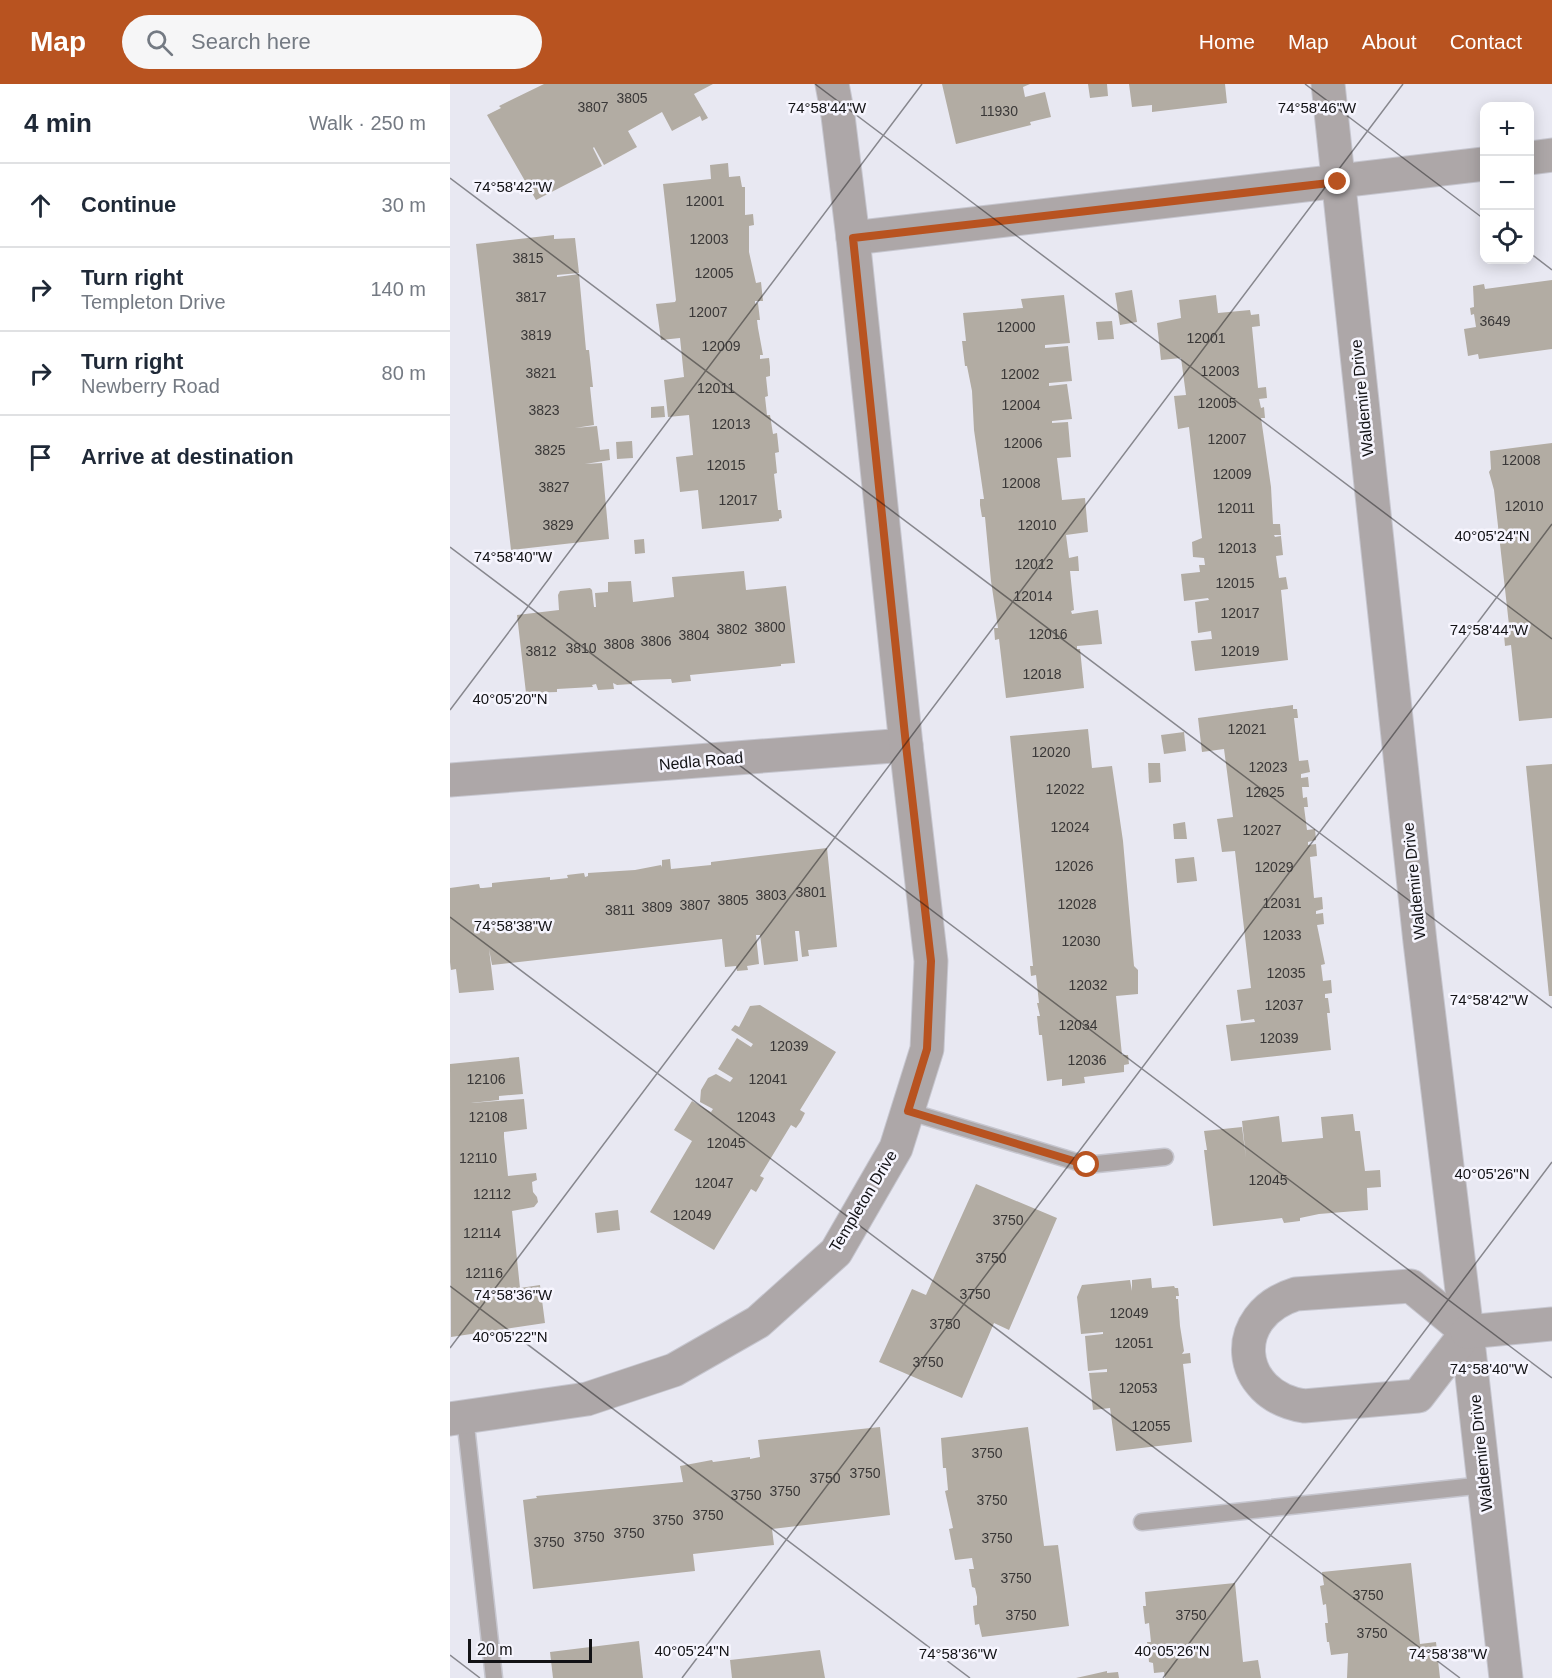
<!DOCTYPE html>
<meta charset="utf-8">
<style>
body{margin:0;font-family:Helvetica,sans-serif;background:#f6f6f7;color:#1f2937}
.controls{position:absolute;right:18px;top:18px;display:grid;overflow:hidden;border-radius:12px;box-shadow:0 3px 15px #0003}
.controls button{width:54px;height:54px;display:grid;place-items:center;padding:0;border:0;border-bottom:2px solid #e0e1e3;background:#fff;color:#1f2937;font:30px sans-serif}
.scale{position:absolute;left:18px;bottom:15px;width:124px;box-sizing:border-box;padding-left:6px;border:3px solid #121215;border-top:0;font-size:16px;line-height:21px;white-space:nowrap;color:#121215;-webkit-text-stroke:4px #f6f5fe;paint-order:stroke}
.stop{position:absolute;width:18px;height:18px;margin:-14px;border:4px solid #b85320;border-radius:50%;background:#fff}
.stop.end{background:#b85320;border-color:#fff;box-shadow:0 2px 6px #0008}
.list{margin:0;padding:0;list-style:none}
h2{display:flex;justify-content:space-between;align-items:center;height:78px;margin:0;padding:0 24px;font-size:26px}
h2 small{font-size:20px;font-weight:400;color:#747a83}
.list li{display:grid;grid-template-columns:39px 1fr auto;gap:18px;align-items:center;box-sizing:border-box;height:84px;padding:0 24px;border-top:2px solid #e0e1e3}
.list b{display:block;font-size:22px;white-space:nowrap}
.list p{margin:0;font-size:20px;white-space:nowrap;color:#747a83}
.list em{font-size:20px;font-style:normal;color:#747a83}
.icon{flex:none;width:33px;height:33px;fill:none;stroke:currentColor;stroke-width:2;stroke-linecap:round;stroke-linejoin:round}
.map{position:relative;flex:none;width:1102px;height:1594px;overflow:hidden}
header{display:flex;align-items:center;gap:36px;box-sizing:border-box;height:84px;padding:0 30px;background:#b85320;color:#fff}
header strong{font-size:28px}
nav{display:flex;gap:33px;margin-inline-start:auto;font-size:21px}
.search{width:420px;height:54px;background:#f6f6f7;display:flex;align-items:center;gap:15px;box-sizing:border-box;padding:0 21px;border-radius:33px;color:#747a83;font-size:22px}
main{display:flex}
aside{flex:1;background:#fff}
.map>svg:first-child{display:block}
.building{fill:#b2aca3}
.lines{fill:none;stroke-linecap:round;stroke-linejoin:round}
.service-casing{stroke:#c6c6cf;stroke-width:19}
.minor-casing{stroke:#c6c6cf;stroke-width:35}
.service{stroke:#ada7a8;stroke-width:16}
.minor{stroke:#ada7a8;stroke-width:33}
.route{stroke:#b85320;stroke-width:8}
.ticks{fill:none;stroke:#121215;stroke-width:1.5;stroke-opacity:0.45}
.labels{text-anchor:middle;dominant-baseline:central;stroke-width:5;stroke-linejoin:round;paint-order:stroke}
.number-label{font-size:14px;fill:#3a3838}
.street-label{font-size:16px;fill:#121215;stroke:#f6f5fe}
.ticks-label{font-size:15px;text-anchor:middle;fill:#121215;stroke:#f6f5fe;stroke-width:5;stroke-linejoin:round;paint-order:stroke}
</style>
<header>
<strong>Map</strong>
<div class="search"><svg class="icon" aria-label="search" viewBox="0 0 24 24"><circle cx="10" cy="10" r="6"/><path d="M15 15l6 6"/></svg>Search here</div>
<nav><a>Home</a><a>Map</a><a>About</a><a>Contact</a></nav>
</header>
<main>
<aside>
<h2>4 min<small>Walk · 250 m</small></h2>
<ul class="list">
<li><svg class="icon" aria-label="ahead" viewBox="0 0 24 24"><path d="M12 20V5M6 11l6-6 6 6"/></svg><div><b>Continue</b></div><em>30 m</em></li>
<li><svg class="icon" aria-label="right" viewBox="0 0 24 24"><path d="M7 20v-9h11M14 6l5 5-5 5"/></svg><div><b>Turn right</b><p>Templeton Drive</p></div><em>140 m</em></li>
<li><svg class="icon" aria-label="right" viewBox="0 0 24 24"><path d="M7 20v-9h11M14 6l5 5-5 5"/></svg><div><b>Turn right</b><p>Newberry Road</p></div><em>80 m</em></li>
<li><svg class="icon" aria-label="arrive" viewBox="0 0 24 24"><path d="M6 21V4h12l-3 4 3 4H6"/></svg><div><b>Arrive at destination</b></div></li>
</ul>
</aside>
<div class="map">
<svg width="1102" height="1594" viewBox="0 0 1102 1594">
<rect width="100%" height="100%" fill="#e8e8f2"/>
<g class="building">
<polygon points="94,0 263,0 244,10 258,34 252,37 250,32 222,47 212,28 178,47 187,63 154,81 144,63 143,64 152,82 86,116 37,31 51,24 49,22"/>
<polygon points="492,0 580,0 573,3 575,13 595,8 601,33 580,38 581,41 506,60"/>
<polygon points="638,0 657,0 658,12 640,14"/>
<polygon points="679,0 775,0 777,19 702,28 702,21 682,23"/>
<polygon points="278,79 279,93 290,92 292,103 295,103 295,131 303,130 304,141 299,142 299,168 306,199 311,198 313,217 305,217 305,220 308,219 310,236 307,236 308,244 313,271 310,271 310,275 319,274 320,283 320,292 316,293 318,312 315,313 317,331 320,331 323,350 327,349 329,368 325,369 327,389 324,390 328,426 331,426 332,434 329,435 329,437 252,445 248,406 230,408 226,373 243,371 239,331 218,333 214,296 234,293 230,254 211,256 206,220 225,218 226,216 213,100 261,95 260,81"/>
<polygon points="104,151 104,155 125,154 129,189 107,191 107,193 129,190 136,266 139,266 143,303 140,303 144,341 125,344 147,342 150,366 159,365 160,376 135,380 152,379 159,455 61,466 26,160"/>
<polygon points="1102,196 1102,265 1029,275 1028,270 1018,272 1014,245 1026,243 1024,230 1021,231 1020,224 1024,223 1023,202 1034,200 1035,205"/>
<polygon points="682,206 687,238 670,241 665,209"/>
<polygon points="614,211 620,259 595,261 595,264 618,262 622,297 599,299 599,302 617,300 622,335 602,337 602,339 618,338 621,373 607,374 612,416 635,414 638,448 616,451 619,474 628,472 629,487 620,487 624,526 621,527 622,530 648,526 652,560 627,562 627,565 630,565 634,604 556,614 549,555 545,556 544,544 548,544 541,497 535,433 532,433 530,421 530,415 534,415 524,346 522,307 517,282 515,282 512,257 516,257 513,229 573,224 571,215"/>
<polygon points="766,211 768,229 800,226 801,231 809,230 810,242 802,243 808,304 816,303 817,314 809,315 811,324 814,323 815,334 811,334 821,403 823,440 830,440 831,451 824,451 825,453 831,452 833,471 826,472 829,494 836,493 838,505 831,506 838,576 745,587 741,557 762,555 761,547 748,549 745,518 759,516 758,514 734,517 731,490 750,488 749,481 755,481 754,474 743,473 742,458 752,454 739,343 728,345 724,312 736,311 731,274 711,276 707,239 731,234 729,216"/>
<polygon points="662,237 664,255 648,256 646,238"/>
<polygon points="214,322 215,333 201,334 201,323"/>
<polygon points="182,357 183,374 167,375 166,358"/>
<polygon points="1102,359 1102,634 1069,637 1061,561 1055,562 1054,551 1060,550 1044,406 1039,388 1041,385 1040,367"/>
<polygon points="194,455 195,469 185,470 184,456"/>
<polygon points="294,487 296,506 336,502 345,579 331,580 331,582 240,591 241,597 230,598 222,599 221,595 192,596 182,597 182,600 167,601 163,599 164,605 148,606 146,600 142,601 143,603 107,605 107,608 76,609 67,531 109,526 108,511 110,507 140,504 142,506 144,523 146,523 145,509 158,508 158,498 181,497 183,518 224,513 222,493"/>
<polygon points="843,621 843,625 847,625 848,634 844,634 849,677 858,676 860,688 851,690 851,694 858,693 859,703 852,703 853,714 857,713 858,723 854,723 857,746 865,745 866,756 858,758 858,761 866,760 867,772 860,773 864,814 872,813 873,825 866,827 866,830 873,829 874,840 867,841 875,880 871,881 873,897 881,896 882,909 875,910 875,914 878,914 880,929 877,929 881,966 781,977 776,941 805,938 804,935 791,937 787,906 801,904 785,767 772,768 767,735 783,733 774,665 752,668 748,634"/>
<polygon points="638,645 642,684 662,682 673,757 684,882 688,886 688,910 666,912 672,971 678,971 679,980 674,981 674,988 634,993 635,999 612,1002 612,995 597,997 592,951 589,951 587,932 590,932 587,919 589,919 586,891 581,892 580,882 583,882 560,652"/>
<polygon points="734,648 736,667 714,670 711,651"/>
<polygon points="698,679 710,679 711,698 699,699"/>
<polygon points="1102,680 1102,912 1099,912 1076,682"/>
<polygon points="735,738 737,755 724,755 723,740"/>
<polygon points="377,764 387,863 358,866 359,872 352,873 349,847 345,847 348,877 314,881 310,851 306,851 309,880 297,882 298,886 287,887 286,882 275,883 272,855 42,881 39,865 44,906 9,909 6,885 1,886 0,878 0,804 29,800 30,804 33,804 42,803 42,799 70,796 100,793 100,796 118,794 117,791 134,789 135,793 138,792 138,789 185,786 211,781 212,783 212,776 220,775 221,785 261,781 261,778"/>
<polygon points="744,773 747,797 727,799 725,775"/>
<polygon points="310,921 386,968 350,1026 355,1029 351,1037 346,1044 341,1041 310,1092 314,1094 309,1103 306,1108 301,1105 264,1166 200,1128 242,1057 224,1046 242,1017 261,1028 263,1025 250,1018 251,1006 258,994 266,990 280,998 283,994 268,985 287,954 301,963 303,960 281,946 285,941 289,943 300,922"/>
<polygon points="69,973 73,1010 49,1012 49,1016 21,1019 74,1015 77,1045 54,1048 54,1053 58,1092 86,1089 87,1096 82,1098 83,1108 87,1113 88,1118 84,1123 62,1127 70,1204 90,1201 95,1239 1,1253 0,980"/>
<polygon points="903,1030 905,1047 910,1047 915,1087 930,1086 931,1103 917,1104 918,1126 869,1130 850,1134 850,1137 834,1139 832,1134 763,1142 754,1066 757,1066 754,1047 792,1043 796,1074 792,1037 829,1032 832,1058 873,1054 871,1033"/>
<polygon points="526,1100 607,1134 559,1246 544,1239 512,1314 429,1278 462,1205 476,1211"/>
<polygon points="168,1126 170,1146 147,1149 145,1129"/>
<polygon points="701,1194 702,1204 724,1202 725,1204 728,1204 729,1212 726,1212 726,1215 728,1215 730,1242 734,1267 732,1270 740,1269 741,1279 733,1280 742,1358 666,1367 660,1324 643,1326 639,1289 657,1288 657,1285 638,1287 635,1252 653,1250 653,1248 631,1250 627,1213 632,1201 680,1196 682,1207 682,1196"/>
<polygon points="430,1343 440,1431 322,1445 324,1461 243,1470 245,1487 83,1505 73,1416 87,1414 86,1412 233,1398 230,1382 262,1376 263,1378 271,1377 300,1373 300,1375 310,1373 308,1356"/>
<polygon points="578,1343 594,1462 608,1461 619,1542 532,1553 529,1540 525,1541 523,1522 527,1521 527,1513 525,1504 522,1503 519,1485 524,1485 522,1474 505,1476 499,1445 503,1444 495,1407 498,1406 496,1384 493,1384 491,1354"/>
<polygon points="961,1479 970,1560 986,1558 990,1594 897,1594 898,1569 881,1571 879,1558 877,1558 875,1539 878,1539 877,1530 876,1520 873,1521 870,1502 874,1501 872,1488"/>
<polygon points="785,1499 793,1578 808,1576 811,1594 715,1594 714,1588 704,1589 703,1579 699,1578 697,1558 701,1558 699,1539 695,1540 693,1522 696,1522 695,1508"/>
<polygon points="189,1557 193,1594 103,1594 100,1568"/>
<polygon points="370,1566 375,1594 282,1594 280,1576"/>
<polygon points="657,1587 657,1589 668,1588 669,1594 626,1594"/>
</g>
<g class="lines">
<defs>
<g id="service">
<polyline points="457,1027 637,1081 715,1073"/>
<polyline points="15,1333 44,1594"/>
<polyline points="692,1438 1034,1401"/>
</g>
<g id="minor">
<polyline points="878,0 970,858 1017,1248 1056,1594"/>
<polyline points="1080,74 1102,71"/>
<polyline points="403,154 1034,80"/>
<polyline points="0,696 456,661"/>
<path d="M961,1202L1017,1248L968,1312L854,1322C785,1311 778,1231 846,1210Z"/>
<polyline points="1017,1248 1102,1240"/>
<polyline points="0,1335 137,1315 224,1286 308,1238 386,1168 446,1064 477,965 481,877 456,661 403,154 388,32 382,0"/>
</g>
</defs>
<use href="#service" class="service-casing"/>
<use href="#minor" class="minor-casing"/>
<use href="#service" class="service"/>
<use href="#minor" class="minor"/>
</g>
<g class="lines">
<polyline class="route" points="637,1081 458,1027 477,965 481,877 456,661 403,154 888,98"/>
</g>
<path class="ticks" d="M365,0L1102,555M855,0L1034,135M0,94L1102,924M1080,169L1102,186M0,463L1102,1294M0,626L472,0M0,833L1010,1594M0,1202L520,1594M0,1264L953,0M0,1571L30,1594M232,1594L1102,440M713,1594L1102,1078"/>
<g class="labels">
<g class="number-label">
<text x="182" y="14">3805</text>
<text x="143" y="23">3807</text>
<text x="549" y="27">11930</text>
<text x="255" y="117">12001</text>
<text x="259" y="155">12003</text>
<text x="78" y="174">3815</text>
<text x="264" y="189">12005</text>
<text x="81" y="213">3817</text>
<text x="258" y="228">12007</text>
<text x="1045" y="237">3649</text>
<text x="566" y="243">12000</text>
<text x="86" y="251">3819</text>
<text x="756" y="254">12001</text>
<text x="271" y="262">12009</text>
<text x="770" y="287">12003</text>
<text x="91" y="289">3821</text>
<text x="570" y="290">12002</text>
<text x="266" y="304">12011</text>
<text x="767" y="319">12005</text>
<text x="571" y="321">12004</text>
<text x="94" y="326">3823</text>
<text x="281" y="340">12013</text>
<text x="777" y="355">12007</text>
<text x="573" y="359">12006</text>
<text x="100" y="366">3825</text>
<text x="1071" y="376">12008</text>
<text x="276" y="381">12015</text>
<text x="782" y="390">12009</text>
<text x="571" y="399">12008</text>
<text x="104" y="403">3827</text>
<text x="288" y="416">12017</text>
<text x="1074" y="422">12010</text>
<text x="786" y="424">12011</text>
<text x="108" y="441">3829</text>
<text x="587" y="441">12010</text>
<text x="787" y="464">12013</text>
<text x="584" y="480">12012</text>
<text x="785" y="499">12015</text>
<text x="583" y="512">12014</text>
<text x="790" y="529">12017</text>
<text x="320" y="543">3800</text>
<text x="282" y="545">3802</text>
<text x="598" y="550">12016</text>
<text x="244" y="551">3804</text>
<text x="206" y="557">3806</text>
<text x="169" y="560">3808</text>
<text x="131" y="564">3810</text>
<text x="91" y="567">3812</text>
<text x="790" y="567">12019</text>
<text x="592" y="590">12018</text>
<text x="797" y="645">12021</text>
<text x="601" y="668">12020</text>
<text x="818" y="683">12023</text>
<text x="615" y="705">12022</text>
<text x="815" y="708">12025</text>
<text x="620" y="743">12024</text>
<text x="812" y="746">12027</text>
<text x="624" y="782">12026</text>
<text x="824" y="783">12029</text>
<text x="361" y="808">3801</text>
<text x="321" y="811">3803</text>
<text x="283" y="816">3805</text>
<text x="832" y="819">12031</text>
<text x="627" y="820">12028</text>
<text x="245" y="821">3807</text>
<text x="207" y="823">3809</text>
<text x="170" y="826">3811</text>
<text x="832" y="851">12033</text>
<text x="631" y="857">12030</text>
<text x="836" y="889">12035</text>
<text x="638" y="901">12032</text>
<text x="834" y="921">12037</text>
<text x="628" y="941">12034</text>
<text x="829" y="954">12039</text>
<text x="339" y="962">12039</text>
<text x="637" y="976">12036</text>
<text x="36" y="995">12106</text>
<text x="318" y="995">12041</text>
<text x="38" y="1033">12108</text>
<text x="306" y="1033">12043</text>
<text x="276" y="1059">12045</text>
<text x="28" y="1074">12110</text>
<text x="818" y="1096">12045</text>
<text x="264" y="1099">12047</text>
<text x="42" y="1110">12112</text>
<text x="242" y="1131">12049</text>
<text x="558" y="1136">3750</text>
<text x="32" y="1149">12114</text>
<text x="541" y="1174">3750</text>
<text x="34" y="1189">12116</text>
<text x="525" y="1210">3750</text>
<text x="679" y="1229">12049</text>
<text x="495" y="1240">3750</text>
<text x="684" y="1259">12051</text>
<text x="478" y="1278">3750</text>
<text x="688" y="1304">12053</text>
<text x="701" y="1342">12055</text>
<text x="537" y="1369">3750</text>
<text x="415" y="1389">3750</text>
<text x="375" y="1394">3750</text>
<text x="335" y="1407">3750</text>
<text x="296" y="1411">3750</text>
<text x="542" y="1416">3750</text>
<text x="258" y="1431">3750</text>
<text x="218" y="1436">3750</text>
<text x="179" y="1449">3750</text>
<text x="139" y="1453">3750</text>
<text x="547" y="1454">3750</text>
<text x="99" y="1458">3750</text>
<text x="566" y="1494">3750</text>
<text x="918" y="1511">3750</text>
<text x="571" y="1531">3750</text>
<text x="741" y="1531">3750</text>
<text x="922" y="1549">3750</text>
</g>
<g class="street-label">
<text transform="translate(912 314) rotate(-96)">Waldemire Drive</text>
<text transform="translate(251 677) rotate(-5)">Nedla Road</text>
<text transform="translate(964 797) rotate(-96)">Waldemire Drive</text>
<text transform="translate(413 1117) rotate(-59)">Templeton Drive</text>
<text transform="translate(1031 1369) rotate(-96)">Waldemire Drive</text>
</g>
</g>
<g class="ticks-label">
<text x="377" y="29">74°58'44"W</text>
<text x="867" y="29">74°58'46"W</text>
<text x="63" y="108">74°58'42"W</text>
<text x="1042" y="457">40°05'24"N</text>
<text x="63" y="478">74°58'40"W</text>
<text x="1039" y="551">74°58'44"W</text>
<text x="60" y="620">40°05'20"N</text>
<text x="63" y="847">74°58'38"W</text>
<text x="1039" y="921">74°58'42"W</text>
<text x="1042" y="1095">40°05'26"N</text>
<text x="63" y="1216">74°58'36"W</text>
<text x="60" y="1258">40°05'22"N</text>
<text x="1039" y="1290">74°58'40"W</text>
<text x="242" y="1572">40°05'24"N</text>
<text x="722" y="1572">40°05'26"N</text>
<text x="508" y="1575">74°58'36"W</text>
<text x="998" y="1575">74°58'38"W</text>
</g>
</svg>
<div class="controls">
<button>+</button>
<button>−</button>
<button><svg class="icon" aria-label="locate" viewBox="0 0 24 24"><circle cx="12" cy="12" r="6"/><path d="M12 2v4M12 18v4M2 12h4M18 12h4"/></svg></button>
</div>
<div class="scale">20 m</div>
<div class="stop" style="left:637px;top:1081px"></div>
<div class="stop end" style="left:888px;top:98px"></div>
</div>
</main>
